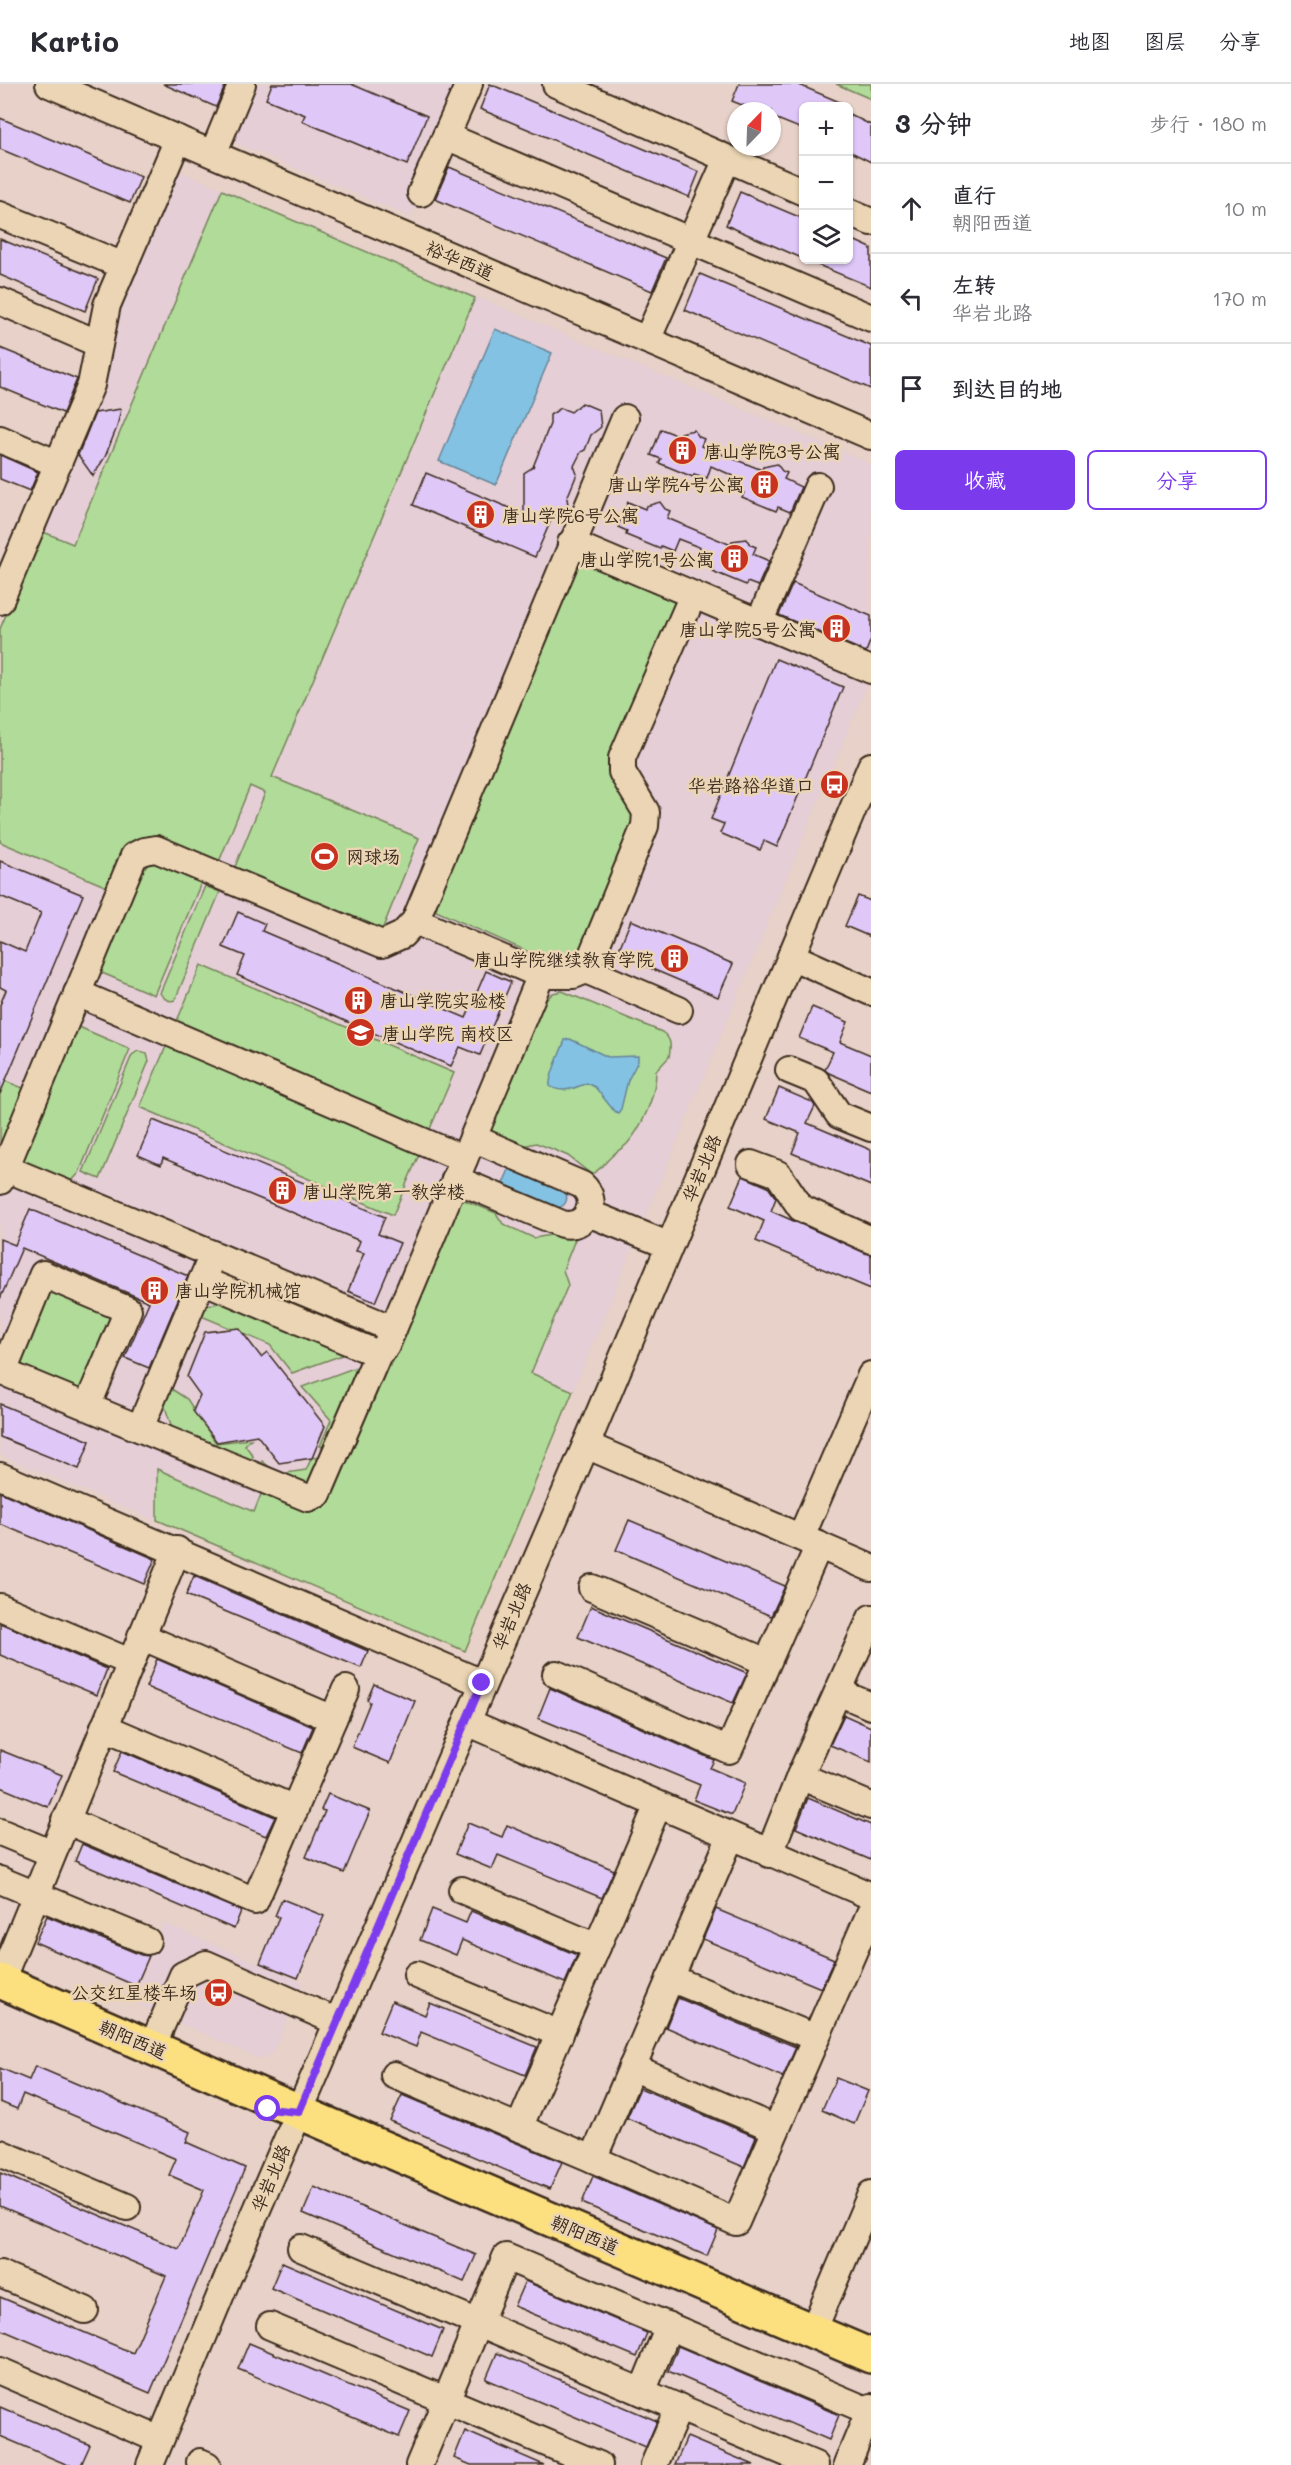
<!DOCTYPE html>
<html lang="zh">
<meta charset="utf-8">
<style>
body{margin:0;font-family:Mali,"LXGW WenKai TC",sans-serif;background:#f2f2f3;color:#2b2b33}
.controls{position:absolute;right:18px;top:18px;display:grid;overflow:hidden;border-radius:9px;box-shadow:0 2px 4px #0004}
.controls button{width:54px;height:54px;display:grid;place-items:center;padding:0;border:0;border-bottom:2px solid #e1e1e2;background:#fff;color:#2b2b33;font:30px sans-serif}
.compass{position:absolute;left:727px;top:18px;width:54px;height:54px;border-radius:50%;background:#fff;box-shadow:0 2px 4px #0004;rotate:23deg}
.stop{position:absolute;width:18px;height:18px;margin:-14px;border:4px solid #7c3aed;border-radius:50%;background:#fff}
.stop.end{background:#7c3aed;border-color:#fff;box-shadow:0 2px 6px #0008}
.list{margin:0;padding:0;list-style:none}
h2{display:flex;justify-content:space-between;align-items:center;height:78px;margin:0;padding:0 24px;font-size:26px}
h2 small{font-size:20px;font-weight:400;color:#7c7c81}
.list li{display:grid;grid-template-columns:39px 1fr auto;gap:18px;align-items:center;box-sizing:border-box;height:90px;padding:0 24px;border-top:2px solid #e1e1e2}
.list b{display:block;font-size:22px;white-space:nowrap}
.list p{margin:0;font-size:20px;white-space:nowrap;color:#7c7c81}
.list em{font-size:20px;font-style:normal;color:#7c7c81}
.actions{display:flex;gap:12px;padding:18px 24px}
.actions a{flex:1;padding:14px 0;border:2px solid #7c3aed;border-radius:9px;text-align:center;font-size:21px;color:#7c3aed}
.actions .main{background:#7c3aed;color:#fff}
.icon{flex:none;width:33px;height:33px;fill:none;stroke:currentColor;stroke-width:2;stroke-linecap:round;stroke-linejoin:round}
.map{position:relative;flex:none;width:871px;height:2381px;overflow:hidden}
header{display:flex;align-items:center;gap:36px;box-sizing:border-box;height:84px;padding:0 30px;background:#fff;border-bottom:2px solid #e1e1e2}
header strong{font-size:28px}
nav{display:flex;gap:33px;margin-inline-start:auto;font-size:21px}
main{display:flex}
aside{flex:1;background:#fff}
.map>svg:first-child{display:block}
.built{fill:#e5ced6}
.green{fill:#b0db98;stroke:#76825b;stroke-width:1.5}
.water{fill:#84c2e4;stroke:#678595;stroke-width:1.5}
.building{fill:#dfc8f8;stroke:#3b2a1e;stroke-width:1.5}
.lines{fill:none;stroke-linecap:round;stroke-linejoin:round}
.minor-casing{stroke:#3b2a1e;stroke-width:30}
.major-casing{stroke:#3b2a1e;stroke-width:38}
.minor{stroke:#ebd5b4;stroke-width:26}
.major{stroke:#fce080;stroke-width:33}
.route{stroke:#7c3aed;stroke-width:8}
.labels{text-anchor:middle;dominant-baseline:central;stroke-width:5;stroke-linejoin:round;paint-order:stroke}
.street-label{font-size:18px;fill:#3b2a1e;stroke:#ebd5b4}
.poi-label{font-size:18px;fill:#3b2a1e;stroke:#ebd5b4;text-anchor:start}
</style>
<header>
<strong>Kartio</strong>
<nav><a>地图</a><a>图层</a><a>分享</a></nav>
</header>
<main>
<div class="map">
<svg width="871" height="2381" viewBox="0 0 871 2381">
<rect width="100%" height="100%" fill="#e7d1c8"/>
<filter id="ink" filterUnits="userSpaceOnUse"><feTurbulence type="fractalNoise" baseFrequency=".0167" numOctaves="2"/><feDisplacementMap in="SourceGraphic" scale="12" xChannelSelector="R" yChannelSelector="G"/><feConvolveMatrix kernelMatrix="1 2 1 2 8 2 1 2 1" color-interpolation-filters="sRGB"/></filter>
<g filter="url(#ink)">
<g class="built">
<polygon points="257,0 468,0 411,133 232,57"/>
<polygon points="175,85 871,380 871,591 465,1567 0,1371 0,545 99,309 117,223"/>
<polygon points="163,1839 303,1898 273,1968 262,1976 133,1918"/>
</g>
<g class="green">
<polygon points="836,0 871,0 871,15"/>
<polygon points="222,106 475,214 272,693 419,754 380,851 232,790 265,709 250,702 214,790 206,787 154,911 88,883 119,808 0,758 0,545 41,447 73,460"/>
<polygon points="578,471 679,515 611,680 635,731 581,867 571,879 556,880 436,827 441,791"/>
<path d="M205,802L220,808L175,916C169,918 163,915 160,909Z"/>
<polygon points="201,881 454,989 393,1131 140,1023"/>
<path d="M562,907L662,948C672,955 671,962 669,973L656,987C656,1011 643,1042 627,1060C622,1065 616,1067 612,1072C605,1078 600,1087 591,1090L568,1072L552,1065L536,1059L523,1062L492,1049L490,1043L544,918L553,909Z"/>
<polygon points="65,937 130,965 79,1089 68,1101 0,1095 0,995 36,1009"/>
<polygon points="138,967 147,970 149,977 100,1095 83,1088 132,971"/>
<polygon points="459,1114 496,1129 503,1140 534,1154 568,1148 574,1149 576,1153 563,1186 568,1201 531,1289 573,1307 465,1567 157,1436 157,1385 254,1428 262,1408 268,1404 320,1425 377,1286 390,1282"/>
<polygon points="48,1199 119,1228 84,1313 13,1283"/>
<polygon points="272,1205 377,1252 376,1256 269,1214"/>
<polygon points="228,1215 351,1268 292,1289 270,1261 199,1231 207,1222"/>
<polygon points="359,1282 327,1365 320,1362 331,1336 302,1303"/>
<polygon points="173,1306 187,1315 216,1359 251,1355 245,1361 253,1372 249,1384 174,1350 164,1320 167,1307"/>
<polygon points="312,1373 323,1376 309,1404 258,1384 262,1377 279,1390 306,1386"/>
</g>
<g class="water">
<polygon points="495,245 552,269 496,401 439,377"/>
<path d="M570,955L608,973L638,972V977L628,996L621,1025L618,1029L614,1027L595,1003L587,999C575,1004 561,1010 550,1002C548,993 561,968 565,956Z"/>
<path d="M510,1083L564,1105C569,1114 567,1122 557,1124L502,1102Z"/>
</g>
<g class="building">
<polygon points="163,0 226,0 216,23"/>
<polygon points="272,0 351,0 427,32 407,81 302,37 305,31 266,15"/>
<polygon points="490,0 699,88 689,113 480,25"/>
<polygon points="739,0 797,0 849,22 804,22 804,46 772,33 772,27 757,27 732,17"/>
<polygon points="849,30 871,41 871,78 849,67"/>
<polygon points="0,34 141,93 130,119 0,65"/>
<polygon points="449,83 666,174 652,207 435,115"/>
<polygon points="740,108 804,135 804,175 726,141"/>
<polygon points="849,154 871,164 871,203 806,176 849,176"/>
<polygon points="0,155 98,195 85,227 0,191"/>
<polygon points="700,190 871,262 871,305 685,226"/>
<polygon points="0,264 77,295 63,329 0,303"/>
<polygon points="582,319 599,326 601,343 591,351 585,366 581,368 574,382 577,390 567,414 568,421 552,434 535,473 413,421 426,389 524,430 524,389 533,383 550,340 550,331 561,324 571,328"/>
<polygon points="121,325 117,343 105,373 93,392 78,371 95,329"/>
<polygon points="661,345 679,352 680,349 694,346 699,353 704,355 701,362 762,386 763,383 777,380 782,387 787,389 784,395 801,403 790,428 778,423 776,427 742,413 744,409 734,405 738,394 711,382 707,394 694,390 693,393 659,379 661,375 651,371"/>
<polygon points="0,371 38,388 30,407 0,395"/>
<polygon points="628,418 645,425 646,422 660,418 665,425 670,427 667,434 731,461 732,457 746,455 751,461 756,463 753,470 769,477 758,502 747,498 746,501 712,487 713,483 703,479 709,467 678,455 673,467 661,462 660,465 626,451 627,447 618,443"/>
<polygon points="793,499 871,532 871,555 866,568 779,531"/>
<polygon points="776,575 843,603 777,763 764,757 760,766 720,749 724,740 711,735"/>
<polygon points="0,777 83,811 0,1010 0,921 6,906 0,903 0,857 25,868 41,829 0,812"/>
<polygon points="858,812 871,817 871,853 845,842"/>
<polygon points="238,828 265,840 262,847 466,934 486,887 511,898 480,971 460,963 451,982 237,891 245,872 223,863"/>
<polygon points="631,836 733,880 718,913 617,870"/>
<polygon points="812,923 848,938 840,958 871,971 871,1007 829,989 825,986 833,968 799,954"/>
<polygon points="779,1004 812,1018 815,1022 807,1039 871,1066 871,1102 792,1069 800,1049 766,1035"/>
<polygon points="153,1036 385,1133 378,1150 400,1159 375,1218 348,1207 364,1169 356,1167 360,1157 163,1074 161,1081 138,1071"/>
<polygon points="743,1092 768,1103 776,1114 771,1127 871,1171 871,1205 756,1157 764,1137 730,1122"/>
<polygon points="30,1125 188,1192 149,1284 125,1274 149,1218 22,1164 0,1215 0,1155 15,1161"/>
<polygon points="239,1244 261,1273 267,1268 325,1342 312,1374 279,1379 257,1351 217,1358 193,1327 200,1311 187,1293 205,1248"/>
<polygon points="0,1320 90,1357 79,1385 0,1353"/>
<polygon points="0,1408 155,1475 144,1500 0,1440"/>
<polygon points="629,1436 785,1502 771,1532 616,1466"/>
<polygon points="194,1492 368,1567 361,1584 186,1511"/>
<polygon points="591,1522 747,1589 733,1619 578,1553"/>
<polygon points="0,1539 107,1585 97,1611 0,1571"/>
<polygon points="157,1575 313,1643 302,1669 146,1603"/>
<polygon points="374,1600 415,1617 390,1679 352,1663 370,1618 367,1616"/>
<polygon points="550,1604 714,1676 710,1684 745,1699 732,1731 694,1716 700,1701 538,1634"/>
<polygon points="844,1631 871,1643 871,1678 830,1661"/>
<polygon points="0,1666 62,1691 48,1723 0,1703"/>
<polygon points="122,1667 275,1733 266,1752 113,1688"/>
<polygon points="328,1710 370,1727 344,1789 306,1773 325,1727 321,1726"/>
<polygon points="808,1714 871,1741 871,1776 796,1744"/>
<polygon points="468,1739 502,1753 507,1741 614,1786 602,1814 498,1771 492,1785 455,1770"/>
<polygon points="82,1760 241,1827 234,1845 75,1777"/>
<polygon points="282,1815 324,1832 298,1894 260,1879 279,1833 275,1832"/>
<polygon points="432,1825 466,1839 471,1827 577,1871 565,1899 462,1856 456,1871 420,1856"/>
<polygon points="716,1825 834,1875 821,1904 703,1855"/>
<polygon points="47,1832 141,1871 149,1872 136,1902 35,1858"/>
<polygon points="678,1914 796,1963 783,1993 666,1943"/>
<polygon points="392,1917 425,1931 430,1919 537,1963 525,1991 421,1948 416,1963 379,1948"/>
<polygon points="35,1982 190,2048 186,2058 245,2084 150,2309 0,2245 0,2213 133,2269 166,2192 0,2122 0,2089 179,2165 204,2106 169,2091 176,2075 23,2010 17,2025 0,2018 0,1984 29,1996"/>
<polygon points="836,1994 868,2007 854,2040 822,2026"/>
<polygon points="640,2004 756,2053 744,2083 627,2034"/>
<polygon points="402,2011 562,2078 550,2105 390,2037"/>
<polygon points="593,2092 718,2146 707,2172 582,2119"/>
<polygon points="314,2103 476,2171 464,2198 303,2129"/>
<polygon points="282,2178 443,2246 432,2273 271,2204"/>
<polygon points="525,2197 647,2249 637,2273 514,2222"/>
<polygon points="249,2259 410,2327 399,2353 238,2285"/>
<polygon points="678,2262 839,2331 829,2356 668,2287"/>
<polygon points="497,2269 657,2337 646,2363 486,2295"/>
<polygon points="0,2323 90,2361 81,2381 68,2381 0,2352"/>
<polygon points="465,2347 544,2381 471,2381 454,2374"/>
<polygon points="687,2353 754,2381 675,2381"/>
</g>
<g class="lines">
<defs>
<g id="minor">
<polyline points="49,0 871,352"/>
<polyline points="556,0 804,108"/>
<polyline points="446,52 871,234"/>
<polyline points="213,70 242,0"/>
<polyline points="421,109 469,0"/>
<polyline points="848,128 871,138"/>
<polyline points="0,131 124,182"/>
<polyline points="0,217 99,260"/>
<polyline points="647,256 727,75"/>
<polyline points="0,355 58,380"/>
<polyline points="571,459 871,586"/>
<polyline points="0,517 91,301 107,221 178,55"/>
<polyline points="759,539 818,402"/>
<polyline points="415,837 541,891"/>
<polyline points="791,872 871,908"/>
<polyline points="586,886 645,742 646,728 622,688 622,674 693,511"/>
<polyline points="77,909 464,1075"/>
<polyline points="789,986 816,997 839,1031 871,1044"/>
<polyline points="751,1080 778,1090 801,1124 871,1156"/>
<polyline points="5,1084 393,1245"/>
<path d="M455,1095L562,1140C586,1146 601,1118 582,1101L473,1054"/>
<polyline points="0,1097 134,772 144,767 156,765 382,860 402,851 415,837 625,334"/>
<polyline points="588,1129 668,1161"/>
<polyline points="202,1196 378,1270"/>
<polyline points="87,1323 128,1226 43,1190 3,1288 308,1414 318,1410 378,1270 386,1262 541,891 574,891 586,886 679,926"/>
<polyline points="140,1344 208,1182"/>
<polyline points="586,1361 871,1484"/>
<polyline points="0,1392 482,1599"/>
<polyline points="801,1453 871,1291"/>
<polyline points="592,1504 767,1578"/>
<polyline points="0,1523 130,1578"/>
<polyline points="141,1552 333,1635"/>
<polyline points="556,1590 729,1666 819,1461"/>
<polyline points="838,1608 871,1622"/>
<polyline points="467,1638 871,1812"/>
<polyline points="104,1643 295,1725"/>
<polyline points="800,1692 871,1722"/>
<polyline points="65,1736 255,1817 346,1605"/>
<polyline points="0,1748 51,1769"/>
<polyline points="769,1770 800,1692 871,1534"/>
<polyline points="0,1796 147,1857"/>
<polyline points="462,1806 597,1863"/>
<polyline points="417,1891 560,1950"/>
<polyline points="670,1894 816,1954"/>
<polyline points="0,1899 177,1466"/>
<polyline points="152,1963 183,1891 206,1880 338,1938"/>
<polyline points="632,1983 776,2045"/>
<polyline points="394,1991 593,2075 731,1752"/>
<polyline points="519,2044 658,1721"/>
<polyline points="0,2069 127,2123"/>
<polyline points="593,2075 736,2138 871,1827"/>
<polyline points="301,2164 815,2381"/>
<polyline points="0,2190 85,2226"/>
<polyline points="270,2242 599,2381"/>
<polyline points="813,2247 871,2110"/>
<polyline points="0,2287 160,2356"/>
<polyline points="642,2308 669,2242"/>
<polyline points="200,2378 207,2381"/>
<polyline points="150,2381 228,2193 586,1361 871,682"/>
<polyline points="419,2381 506,2173 871,2328"/>
<polyline points="654,2381 679,2323"/>
<polyline points="847,2381 871,2323"/>
</g>
<polyline id="major" points="0,1897 299,2028 871,2272"/>
</defs>
<use href="#minor" class="minor-casing"/>
<use href="#major" class="major-casing"/>
<use href="#minor" class="minor"/>
<use href="#major" class="major"/>
</g>
</g>
<g class="lines" filter="url(#ink)">
<polyline class="route" points="268,2025 299,2028 482,1599"/>
</g>
<defs>
<symbol id="building-disc" viewBox="-11 -11 22 22"><circle r="9.5" fill="#c8321e" stroke="#ebd5b4"/><path d="M-4-6H4V6H1V3H-1V6H-4ZM-2.5-4.3h1.7v1.8h-1.7ZM.8-4.3h1.7v1.8H.8ZM-2.5-1h1.7V.8h-1.7ZM.8-1h1.7V.8H.8Z" fill="#fff"/></symbol>
<symbol id="bus-disc" viewBox="-11 -11 22 22"><circle r="9.5" fill="#c8321e" stroke="#ebd5b4"/><path d="M-5-6H5V4H4V6H2V4H-2V6H-4V4H-5ZM-3.5-4V0h7V-4ZM-3.5 1.2v1.5H-2V1.2ZM2 1.2v1.5H3.5V1.2Z" fill="#fff"/></symbol>
<symbol id="stadium-disc" viewBox="-11 -11 22 22"><circle r="9.5" fill="#c8321e" stroke="#ebd5b4"/><path d="M0-5a6.5 5 0 1 0 0 10a6.5 5 0 1 0 0-10ZM-3.5-1.8h7v3.6h-7Z" fill="#fff"/></symbol>
<symbol id="university-disc" viewBox="-11 -11 22 22"><circle r="9.5" fill="#c8321e" stroke="#ebd5b4"/><path d="M0-5L7-2L0 1L-7-2ZM-4 1L0 2.5L4 1V4Q0 6-4 4Z" fill="#fff"/></symbol>
</defs>
<g fill-rule="evenodd">
<use href="#building-disc" x="666" y="350" width="33" height="33"/>
<use href="#building-disc" x="748" y="384" width="33" height="33"/>
<use href="#building-disc" x="464" y="414" width="33" height="33"/>
<use href="#building-disc" x="718" y="458" width="33" height="33"/>
<use href="#building-disc" x="820" y="528" width="33" height="33"/>
<use href="#bus-disc" x="818" y="684" width="33" height="33"/>
<use href="#stadium-disc" x="308" y="756" width="33" height="33"/>
<use href="#building-disc" x="658" y="858" width="33" height="33"/>
<use href="#building-disc" x="342" y="900" width="33" height="33"/>
<use href="#university-disc" x="344" y="932" width="33" height="33"/>
<use href="#building-disc" x="266" y="1090" width="33" height="33"/>
<use href="#building-disc" x="138" y="1190" width="33" height="33"/>
<use href="#bus-disc" x="202" y="1892" width="33" height="33"/>
</g>
<g class="labels">
<g class="street-label">
<text transform="translate(460 176) rotate(23)">裕华西道</text>
<text transform="translate(701 1084) rotate(-67)">华岩北路</text>
<text transform="translate(511 1532) rotate(-67)">华岩北路</text>
<text transform="translate(133 1955) rotate(23)">朝阳西道</text>
<text transform="translate(270 2094) rotate(-67)">华岩北路</text>
<text transform="translate(585 2150) rotate(23)">朝阳西道</text>
</g>
<g class="poi-label">
<text x="704" y="367">唐山学院3号公寓</text>
<text x="744" y="400" text-anchor="end">唐山学院4号公寓</text>
<text x="502" y="431">唐山学院6号公寓</text>
<text x="714" y="475" text-anchor="end">唐山学院1号公寓</text>
<text x="816" y="545" text-anchor="end">唐山学院5号公寓</text>
<text x="814" y="701" text-anchor="end">华岩路裕华道口</text>
<text x="346" y="772">网球场</text>
<text x="654" y="875" text-anchor="end">唐山学院继续教育学院</text>
<text x="380" y="916">唐山学院实验楼</text>
<text x="382" y="949">唐山学院 南校区</text>
<text x="303" y="1107">唐山学院第一教学楼</text>
<text x="175" y="1206">唐山学院机械馆</text>
<text x="197" y="1908" text-anchor="end">公交红星楼车场</text>
</g>
</g>
</svg>
<div class="controls">
<button>+</button>
<button>−</button>
<button><svg class="icon" aria-label="layers" viewBox="0 0 24 24"><path d="M12 4l9 5-9 5-9-5zM3 14l9 5 9-5"/></svg></button>
</div>
<svg class="compass" viewBox="-18 -18 36 36"><path d="M0-13l5 13h-10z" fill="#e53935"/><path d="M0 13l5-13h-10z" fill="#7c7c81"/></svg>
<div class="stop" style="left:268px;top:2025px"></div>
<div class="stop end" style="left:482px;top:1599px"></div>
</div>
<aside>
<h2>3 分钟<small>步行 · 180 m</small></h2>
<ul class="list">
<li><svg class="icon" aria-label="ahead" viewBox="0 0 24 24"><path d="M12 20V5M6 11l6-6 6 6"/></svg><div><b>直行</b><p>朝阳西道</p></div><em>10 m</em></li>
<li><svg class="icon" aria-label="left" viewBox="0 0 24 24"><path d="M17 20v-9H6M10 6l-5 5 5 5"/></svg><div><b>左转</b><p>华岩北路</p></div><em>170 m</em></li>
<li><svg class="icon" aria-label="arrive" viewBox="0 0 24 24"><path d="M6 21V4h12l-3 4 3 4H6"/></svg><div><b>到达目的地</b></div></li>
</ul>
<div class="actions"><a class="main">收藏</a><a>分享</a></div>
</aside>
</main>
